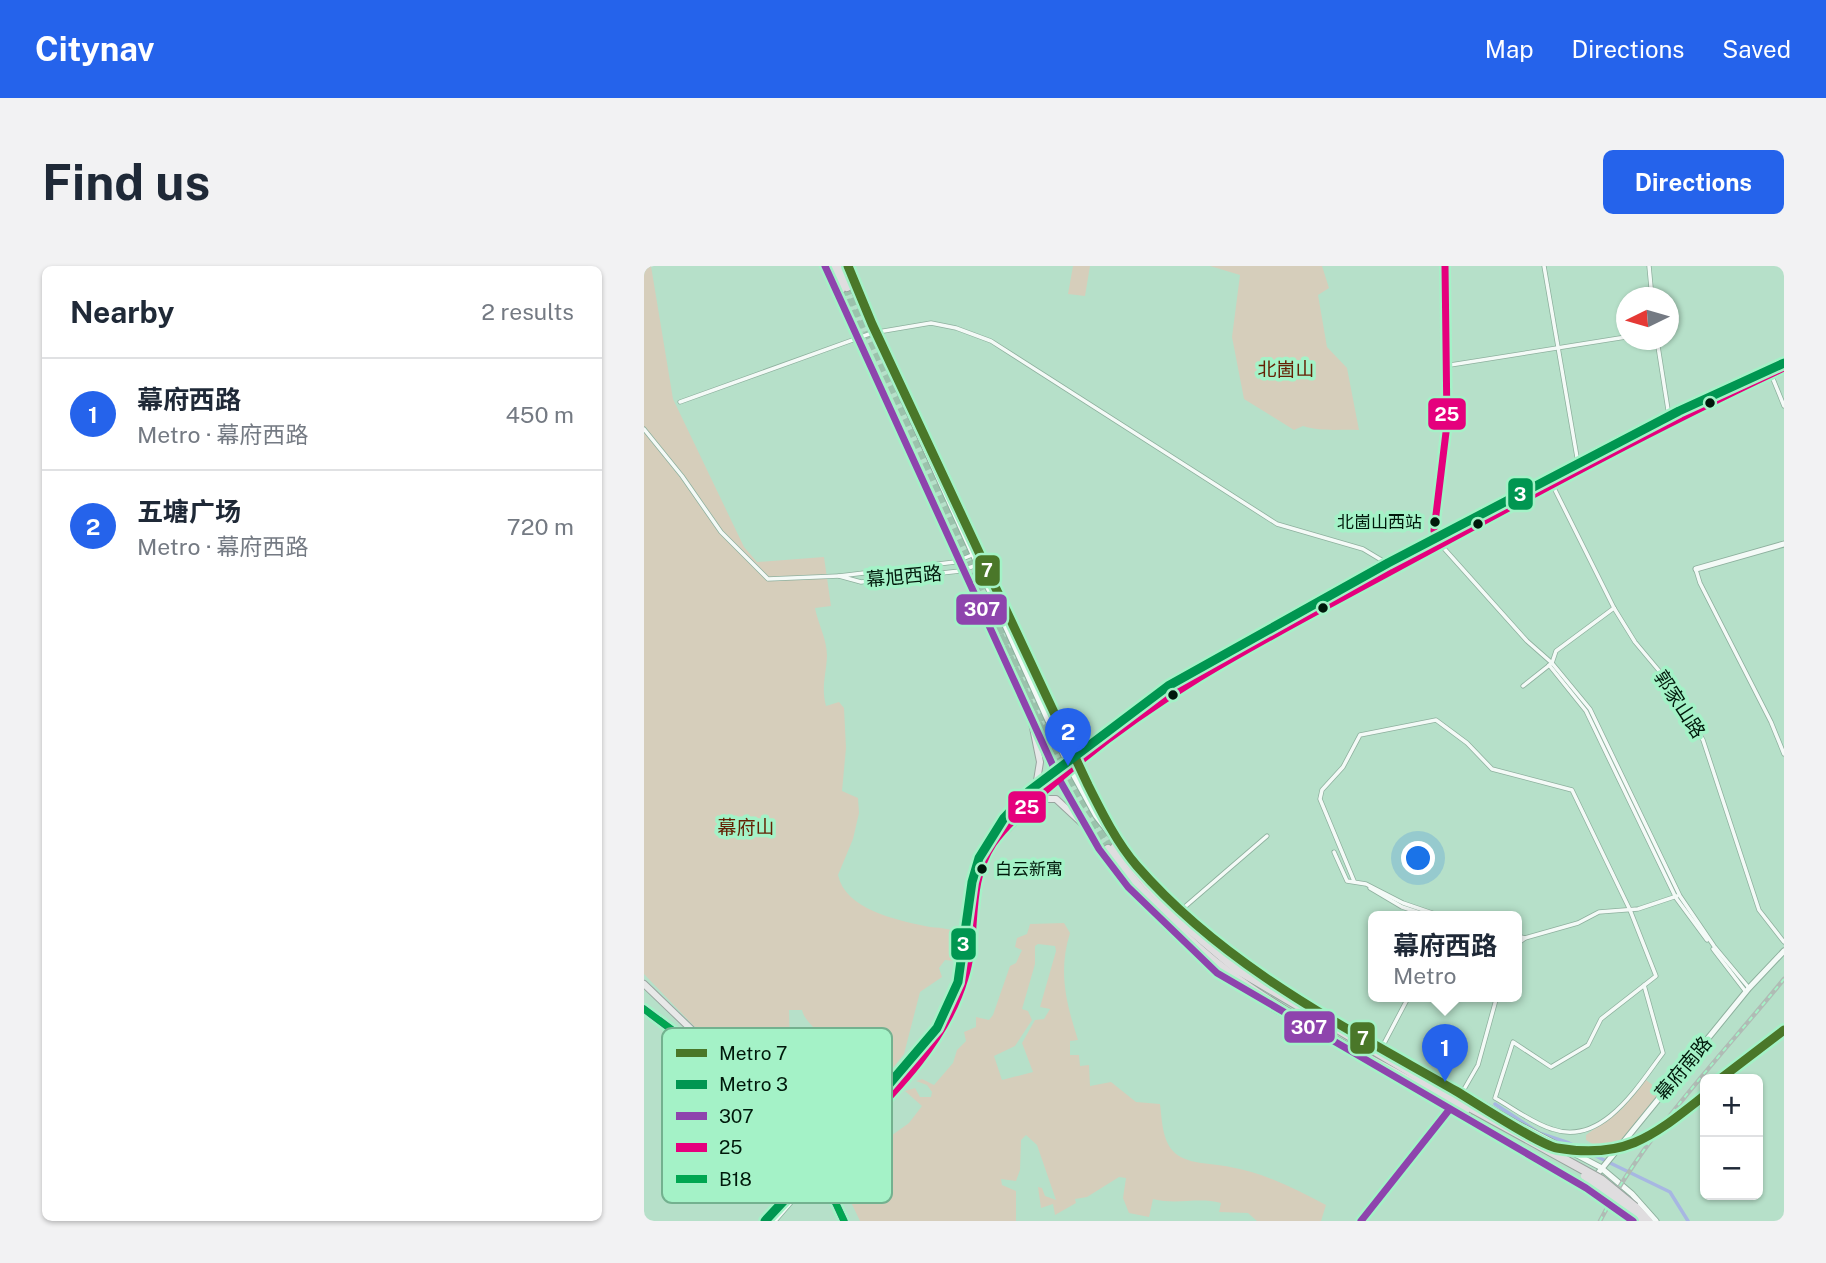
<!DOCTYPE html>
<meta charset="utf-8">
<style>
body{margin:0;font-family:"Public Sans","Noto Sans SC",sans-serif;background:#f2f2f3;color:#1f2937}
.controls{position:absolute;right:21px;bottom:21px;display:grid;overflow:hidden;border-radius:10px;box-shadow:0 2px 5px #0004}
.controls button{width:63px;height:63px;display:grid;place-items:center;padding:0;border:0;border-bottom:2px solid #e0e1e3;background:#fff;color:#1f2937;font:35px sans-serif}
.compass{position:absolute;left:972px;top:21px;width:63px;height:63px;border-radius:50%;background:#fff;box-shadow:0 2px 5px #0004;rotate:265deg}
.you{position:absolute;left:775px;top:593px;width:24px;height:24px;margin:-18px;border:5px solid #fff;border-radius:50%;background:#1a73e8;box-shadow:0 0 0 10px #1a73e833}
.badge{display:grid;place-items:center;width:46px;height:46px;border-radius:50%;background:#2563eb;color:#fff;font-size:23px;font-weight:700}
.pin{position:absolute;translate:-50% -58px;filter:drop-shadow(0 2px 4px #0008)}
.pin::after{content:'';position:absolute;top:37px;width:24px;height:21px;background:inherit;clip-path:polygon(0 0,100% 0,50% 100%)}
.popup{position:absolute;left:724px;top:645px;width:154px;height:91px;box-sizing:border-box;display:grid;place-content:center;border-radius:10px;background:#fff;filter:drop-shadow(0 2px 5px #0005);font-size:23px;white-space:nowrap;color:#747a83}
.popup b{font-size:26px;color:#1f2937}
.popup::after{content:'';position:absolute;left:50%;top:100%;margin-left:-14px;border:14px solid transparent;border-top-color:#fff}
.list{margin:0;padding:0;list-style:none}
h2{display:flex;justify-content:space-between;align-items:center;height:91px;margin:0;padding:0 28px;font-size:30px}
h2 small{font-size:23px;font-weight:400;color:#747a83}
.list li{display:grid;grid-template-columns:46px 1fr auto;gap:21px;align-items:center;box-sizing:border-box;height:112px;padding:0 28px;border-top:2px solid #e0e1e3}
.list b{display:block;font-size:26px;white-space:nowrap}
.list p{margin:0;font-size:23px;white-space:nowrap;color:#747a83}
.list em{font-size:23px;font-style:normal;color:#747a83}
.map{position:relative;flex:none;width:1140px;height:955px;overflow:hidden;border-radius:10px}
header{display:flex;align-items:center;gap:42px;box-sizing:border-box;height:98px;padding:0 35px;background:#2563eb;color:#fff}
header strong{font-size:33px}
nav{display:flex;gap:38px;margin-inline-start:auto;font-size:24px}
.intro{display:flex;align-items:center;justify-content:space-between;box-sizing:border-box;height:168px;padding:0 42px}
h1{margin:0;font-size:49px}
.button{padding:18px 32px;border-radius:10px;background:#2563eb;color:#fff;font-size:24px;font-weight:700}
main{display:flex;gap:42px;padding:0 42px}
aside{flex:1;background:#fff;border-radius:10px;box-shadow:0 2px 5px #0004}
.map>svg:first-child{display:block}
.green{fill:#d6cebb;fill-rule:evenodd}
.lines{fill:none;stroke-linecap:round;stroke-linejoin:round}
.canal{stroke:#a7b7e2;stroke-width:3.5}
.highway-tunnel{stroke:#9bc2ac;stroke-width:8;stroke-dasharray:8 4;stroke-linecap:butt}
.street-casing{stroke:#8eb09e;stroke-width:5}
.secondary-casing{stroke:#8eb09e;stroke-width:7}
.primary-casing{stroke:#98a49f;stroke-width:8}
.highway-casing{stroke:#98a49f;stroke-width:10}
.street{stroke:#f4faf7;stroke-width:3.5}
.secondary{stroke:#f4faf7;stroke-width:5}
.primary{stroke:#e7e8e8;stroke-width:6}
.highway{stroke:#dfdddf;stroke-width:8}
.rail-casing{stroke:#b0bbb5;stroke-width:4.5}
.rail{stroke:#a4f2c7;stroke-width:2;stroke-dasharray:5;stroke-linecap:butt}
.highway-bridge-casing{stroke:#98a49f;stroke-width:10;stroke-linecap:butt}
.highway-bridge{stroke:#dfdddf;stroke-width:8}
.bus-1-casing{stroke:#a4f2c7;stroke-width:12}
.bus-2-casing{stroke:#a4f2c7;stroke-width:12}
.bus-3-casing{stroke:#a4f2c7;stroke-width:12}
.bus-1{stroke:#8e44ad;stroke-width:7}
.bus-2{stroke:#e5007d;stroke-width:7}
.bus-3{stroke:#00a651;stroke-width:7}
.metro-1-casing{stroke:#a4f2c7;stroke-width:14}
.metro-2-casing{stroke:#a4f2c7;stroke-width:14}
.metro-1{stroke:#4a7729;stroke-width:9}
.metro-2{stroke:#009651;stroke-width:9}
.bus-dot{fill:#00190b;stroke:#a4f2c7;stroke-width:2.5}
.labels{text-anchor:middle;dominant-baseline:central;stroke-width:7;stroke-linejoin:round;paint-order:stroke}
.bus-label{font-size:17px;fill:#00190b;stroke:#a4f2c7;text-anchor:end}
.park-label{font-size:19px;fill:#642004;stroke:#a4f2c7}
.street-label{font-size:19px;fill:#00190b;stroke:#a4f2c7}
.key{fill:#a4f2c7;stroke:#73b18f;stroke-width:2}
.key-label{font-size:19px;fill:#00190b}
.line-badge{stroke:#a4f2c7;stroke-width:2.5}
.badge-label{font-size:19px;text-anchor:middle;font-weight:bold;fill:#fff}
</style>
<header>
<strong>Citynav</strong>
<nav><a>Map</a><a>Directions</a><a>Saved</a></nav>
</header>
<div class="intro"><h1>Find us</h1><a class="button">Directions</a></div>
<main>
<aside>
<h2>Nearby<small>2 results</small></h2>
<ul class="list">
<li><span class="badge">1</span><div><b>幕府西路</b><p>Metro · 幕府西路</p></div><em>450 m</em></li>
<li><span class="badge">2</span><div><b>五塘广场</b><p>Metro · 幕府西路</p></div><em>720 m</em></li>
</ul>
</aside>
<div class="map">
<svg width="1140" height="955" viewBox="0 0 1140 955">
<rect width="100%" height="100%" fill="#b6e0c9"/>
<g class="green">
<path d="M0,0H7L29,133L100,281L113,296L180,291L187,340L171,342C174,358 183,373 183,390C182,410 177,421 182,440L195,436L200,442L202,482L198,525L214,532L215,547L209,573L194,609C201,643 252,654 281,660C294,663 306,660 317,670L316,690L311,695L301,694L295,702L298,711L276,726L260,788L223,834L213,838L203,836C187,817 185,793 176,771C171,760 161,756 158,744H145L146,778L172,776L177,781L175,785L164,788V797H151L181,863L174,877L164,879L0,708Z"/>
<polygon points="429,0 446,0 441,30 424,28"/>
<path d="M566,0H678L685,22L674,29L683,81L703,102L715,164C694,163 679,166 659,160L650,164L600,133L588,71L596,9Z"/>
<path d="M420,657L426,667C414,705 422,737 434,774L426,775V789H435L436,800L445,799L446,820L467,816L492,836L516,838C518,853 518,873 529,885C541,899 569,897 586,901C621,907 651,923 682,939L677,955H613L604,947L575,946L577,937C554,931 533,939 509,933L505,951L485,947L479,932L482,912L475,911L443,931L431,933L432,937L411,949L409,938L397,942L394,921L398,922L401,930L412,934L393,879L382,869L377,874L376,904L372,915L357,913L358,919L372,925V955H216L203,928L217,934L215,924L200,910L204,900L200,893L202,888L207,896L214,897L220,893L225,883L217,876L228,874L232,870L228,862L230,859L244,872L265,857L278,840L261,825L271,822L276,831H287L288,826L283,819L272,815L278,813L290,819L309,797L313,784L322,775L320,766L332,761V751L345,754L349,749L366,700L372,697L378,684L371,681L373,672L383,668L386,658ZM394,678L411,680L412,685L396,741L406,743L400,753L391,754L378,777L389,806L358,814L350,790L371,780L388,754L384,745L378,743L391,698V680Z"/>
<polygon points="1001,813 1017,826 964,892 951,887 952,880 942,874 942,869 978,843"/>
</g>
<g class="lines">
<polyline class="canal" points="851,838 895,867 925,877 1026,926 1044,955"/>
<g class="highway-tunnel">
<polyline points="203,21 408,475 437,532 471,581"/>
<polyline points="197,23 217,67"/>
<polyline points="351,358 402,475"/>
<polyline points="446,557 464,583"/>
</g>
<defs>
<g id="street">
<polyline points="900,0 934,197"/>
<polyline points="1005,0 1008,32"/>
<polyline points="1013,74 1025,150"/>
<polyline points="800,100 982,71"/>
<polyline points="1127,108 1140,140"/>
<polyline points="36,136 228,67 287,57 312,62 347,75 633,258 719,283 744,298"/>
<polyline points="0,163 38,210 77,266 124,313 195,310"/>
<polyline points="905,212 970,342 991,376 1022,413 1059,474 1115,644 1140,676"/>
<polyline points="793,273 790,265 803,158 800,100 803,46 801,0"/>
<polyline points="797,279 883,375 908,397 946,443 1036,630 1070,680 1105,722"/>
<polyline points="328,289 311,296 195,310 217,316 316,305 333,299"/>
<polyline points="1052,304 1056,317 1127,456 1140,488"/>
<polyline points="905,399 942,445 1032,632 1063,674"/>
<polyline points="879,420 908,397 912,385 970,342"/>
<polyline points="690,586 703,615 722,618 759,637 797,650"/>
<path d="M710,615L676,533L678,524L699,501L716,469L792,454L823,477L848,503L928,524L986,644L1012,710L957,753L944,779L907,801L869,776L851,832C869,842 888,857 908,863C958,881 994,820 1019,787L1000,719"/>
<polyline points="726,622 758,641 785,650"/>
<polyline points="536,645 623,570"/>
<polyline points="873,670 881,672"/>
<polyline points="873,678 881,672 934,657 955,646 994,643 1033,630"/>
<polyline points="1069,683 1102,726"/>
<polyline points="735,787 765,730"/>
<polyline points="819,825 834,799 853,730"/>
<polyline points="131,955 175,904"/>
<polyline points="717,955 805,844"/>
</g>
<g id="secondary">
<path d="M181,0L415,513C472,618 536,690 641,749"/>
<polyline points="199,0 424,499 452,550 480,586"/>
<polyline points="1052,303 1140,278"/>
<polyline points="514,625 586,693 872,857 956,901 988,928 1012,955"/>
<polyline points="741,806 942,922 989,955"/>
<polyline points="942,922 1105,722 1140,685"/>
</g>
<g id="primary">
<polyline points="386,447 396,496 391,527"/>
<polyline points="394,533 412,533 440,559"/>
<polyline points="0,718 73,788 150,872 178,908 200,955"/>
<polyline points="318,723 326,691 333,614 349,578 399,527 504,442 575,398 908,218 1040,149 1140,102"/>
<polyline points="0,743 90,812"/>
<polyline points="177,903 287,782"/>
<polyline points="175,904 184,889 270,796 296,762 318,710 329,612 345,573 439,486 534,414 905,212 1026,149 1140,96"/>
</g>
<g id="highway">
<polyline points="187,0 197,23"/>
<polyline points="194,0 203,21"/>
<polyline points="471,581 532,652 592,703 827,842"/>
<path d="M464,583C499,628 538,672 584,706C658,761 744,802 824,846"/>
<polyline points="991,941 1004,955"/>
<polyline points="987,945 995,955"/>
</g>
</defs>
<use href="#street" class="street-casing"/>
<use href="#secondary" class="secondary-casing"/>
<use href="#primary" class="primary-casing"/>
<use href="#highway" class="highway-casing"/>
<use href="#street" class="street"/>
<use href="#secondary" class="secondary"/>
<use href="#primary" class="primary"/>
<use href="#highway" class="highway"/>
<defs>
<path id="rail" d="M956,955C1000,869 1079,788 1140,713"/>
</defs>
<use href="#rail" class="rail-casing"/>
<use href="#rail" class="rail"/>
<defs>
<g id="highway-bridge">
<polyline points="827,842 958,914 991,941"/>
<polyline points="941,910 987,945"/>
</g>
</defs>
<use href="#highway-bridge" class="highway-bridge-casing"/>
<use href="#highway-bridge" class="highway-bridge"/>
<defs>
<g id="bus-1">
<polyline points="181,0 415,513 455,583 484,621 573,707 942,922 989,955"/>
<path d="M0,743C84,806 157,855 200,955"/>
<polyline points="717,955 805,844"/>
</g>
<g id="bus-2">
<polyline points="801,0 803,158 790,265 793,273 812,262"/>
<path d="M175,904C228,847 298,790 321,712C335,668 322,619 349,578C365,555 398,528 420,509C518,425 624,372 737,311C870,239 1003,166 1140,102"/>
</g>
<path id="bus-3" d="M0,743C84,806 157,855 200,955"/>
</defs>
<use href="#bus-1" class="bus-1-casing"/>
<use href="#bus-2" class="bus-2-casing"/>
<use href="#bus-3" class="bus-3-casing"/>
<use href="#bus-1" class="bus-1"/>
<use href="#bus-2" class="bus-2"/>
<use href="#bus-3" class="bus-3"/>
<defs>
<g id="metro-1">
<path d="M204,0L228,58L444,519C458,547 473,577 493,600C581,701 699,760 812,825C832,837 896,879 913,882C983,894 1010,869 1061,829"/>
<polyline points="1076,813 1140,764"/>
</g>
<polyline id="metro-2" points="121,955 206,864 293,762 314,716 328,616 335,592 360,552 385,525 524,420 744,297 1035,145 1140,97"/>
</defs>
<use href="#metro-1" class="metro-1-casing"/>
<use href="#metro-2" class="metro-2-casing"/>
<use href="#metro-1" class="metro-1"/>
<use href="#metro-2" class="metro-2"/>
</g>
<g class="bus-dot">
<circle cx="1066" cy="137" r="6"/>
<circle cx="791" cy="256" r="6"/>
<circle cx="834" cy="258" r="6"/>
<circle cx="679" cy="342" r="6"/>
<circle cx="529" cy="429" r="6"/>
<circle cx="338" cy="603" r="6"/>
</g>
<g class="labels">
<g class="bus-label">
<text x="778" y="256">北崮山西站</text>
<text x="351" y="603" text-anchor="start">白云新寓</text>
</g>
<g class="park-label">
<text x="642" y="103">北崮山</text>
<text x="102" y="561">幕府山</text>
</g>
<g class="street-label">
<text transform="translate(260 310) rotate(-5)">幕旭西路</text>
<text transform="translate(1036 438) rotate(57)">郭家山路</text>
<text transform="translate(1039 802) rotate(-50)">幕府南路</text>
</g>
</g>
<rect x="18" y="762" width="230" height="175" rx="10" class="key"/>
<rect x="32" y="783" width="31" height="8" fill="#4a7729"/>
<rect x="32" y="814" width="31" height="9" fill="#009651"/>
<rect x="32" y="846" width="31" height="8" fill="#8e44ad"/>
<rect x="32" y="877" width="31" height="9" fill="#e5007d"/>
<rect x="32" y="909" width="31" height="8" fill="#00a651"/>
<g class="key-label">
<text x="75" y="794">Metro 7</text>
<text x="75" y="825">Metro 3</text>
<text x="75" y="857">307</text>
<text x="75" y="888">25</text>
<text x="75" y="920">B18</text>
</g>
<g class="line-badge">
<rect x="783" y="131" width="40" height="34" rx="7" fill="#e5007d"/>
<rect x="863" y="211" width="27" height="34" rx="7" fill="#009651"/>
<rect x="330" y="288" width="27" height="33" rx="7" fill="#4a7729"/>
<rect x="311" y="327" width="53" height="33" rx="7" fill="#8e44ad"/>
<rect x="363" y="524" width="40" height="34" rx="7" fill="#e5007d"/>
<rect x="306" y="661" width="27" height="34" rx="7" fill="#009651"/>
<rect x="639" y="744" width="53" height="34" rx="7" fill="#8e44ad"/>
<rect x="705" y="755" width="27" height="34" rx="7" fill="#4a7729"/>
</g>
<g class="badge-label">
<text x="803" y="155">25</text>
<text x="876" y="235">3</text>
<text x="343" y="311">7</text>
<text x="338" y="350">307</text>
<text x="383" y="548">25</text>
<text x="319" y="685">3</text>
<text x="665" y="768">307</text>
<text x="719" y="779">7</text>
</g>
</svg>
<div class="controls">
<button>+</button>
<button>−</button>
</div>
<svg class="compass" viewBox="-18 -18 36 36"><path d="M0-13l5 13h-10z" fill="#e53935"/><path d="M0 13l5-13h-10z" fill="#747a83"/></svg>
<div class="you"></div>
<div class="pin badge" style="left:801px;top:816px">1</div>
<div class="popup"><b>幕府西路</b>Metro</div>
<div class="pin badge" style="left:424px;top:500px">2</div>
</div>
</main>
